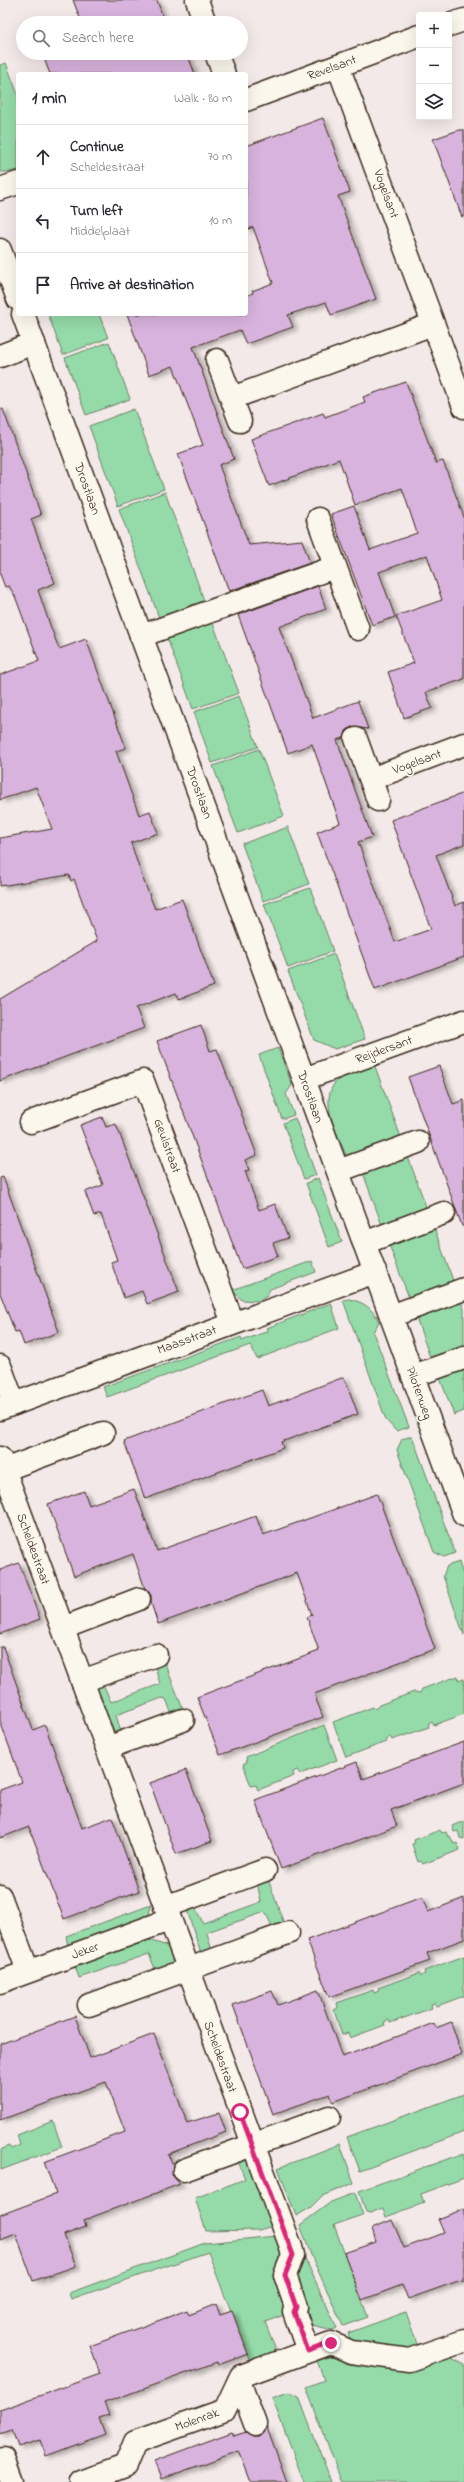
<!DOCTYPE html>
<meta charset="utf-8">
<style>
body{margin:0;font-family:"Indie Flower",sans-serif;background:#f2f2f3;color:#2b2b33}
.controls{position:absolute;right:12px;top:12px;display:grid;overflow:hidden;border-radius:4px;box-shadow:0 4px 16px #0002}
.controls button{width:36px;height:36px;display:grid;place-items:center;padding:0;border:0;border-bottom:1px solid #e1e1e2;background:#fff;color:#2b2b33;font:20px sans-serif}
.stop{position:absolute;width:12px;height:12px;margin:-9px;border:3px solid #db2777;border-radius:50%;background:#fff}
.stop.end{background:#db2777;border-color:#fff;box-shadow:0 1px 4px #0008}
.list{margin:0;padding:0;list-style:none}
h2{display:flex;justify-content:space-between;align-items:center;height:52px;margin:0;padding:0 16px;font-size:17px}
h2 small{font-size:13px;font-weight:400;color:#7c7c81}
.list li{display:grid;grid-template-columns:26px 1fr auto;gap:12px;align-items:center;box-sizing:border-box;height:64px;padding:0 16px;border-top:1px solid #e1e1e2}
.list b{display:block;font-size:15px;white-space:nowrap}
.list p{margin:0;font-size:13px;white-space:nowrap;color:#7c7c81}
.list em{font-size:13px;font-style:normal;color:#7c7c81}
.icon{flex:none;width:22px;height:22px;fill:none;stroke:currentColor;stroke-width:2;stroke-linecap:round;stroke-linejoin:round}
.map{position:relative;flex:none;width:464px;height:2482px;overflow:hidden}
.search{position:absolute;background:#fff;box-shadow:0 4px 16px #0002;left:16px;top:16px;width:232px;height:44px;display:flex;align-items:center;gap:10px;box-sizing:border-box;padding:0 14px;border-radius:22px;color:#7c7c81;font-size:15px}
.panel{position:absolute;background:#fff;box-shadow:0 4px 16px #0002;left:16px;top:72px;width:232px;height:244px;border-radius:4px}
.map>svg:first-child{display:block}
.green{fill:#95dba9;stroke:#688264}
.building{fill:#d8b3dd;stroke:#3b2a1e;filter:url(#shadow)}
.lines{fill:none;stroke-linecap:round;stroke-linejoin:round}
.minor-casing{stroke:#3b2a1e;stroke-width:25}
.minor{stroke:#fbf7ec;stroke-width:22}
.route{stroke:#db2777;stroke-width:5}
.labels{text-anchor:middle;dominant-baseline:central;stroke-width:3.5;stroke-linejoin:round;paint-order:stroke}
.street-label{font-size:13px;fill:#3b2a1e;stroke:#fbf7ec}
</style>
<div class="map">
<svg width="464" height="2482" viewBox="0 0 464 2482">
<defs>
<filter id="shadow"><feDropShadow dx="4.5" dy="2.5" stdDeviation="2" flood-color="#0004"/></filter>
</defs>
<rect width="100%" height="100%" fill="#f4e9e9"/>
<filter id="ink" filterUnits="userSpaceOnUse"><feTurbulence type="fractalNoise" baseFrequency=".025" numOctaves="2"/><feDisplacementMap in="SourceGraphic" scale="8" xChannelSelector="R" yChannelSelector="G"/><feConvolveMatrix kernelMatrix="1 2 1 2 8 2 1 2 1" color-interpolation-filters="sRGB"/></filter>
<g filter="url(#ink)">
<g class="green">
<polygon points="6,63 18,95 18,170 9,172 0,172 0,65"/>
<polygon points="48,314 99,314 108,338 63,355"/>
<polygon points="109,342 130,399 86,415 65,358"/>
<polygon points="134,409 164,489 118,506 89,426"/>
<polygon points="165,492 206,606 161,623 119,509"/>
<polygon points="211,618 239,693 193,709 166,635"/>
<polygon points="239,696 258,747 212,763 194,712"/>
<polygon points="259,749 284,816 238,833 213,766"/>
<polygon points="288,827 309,884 263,901 242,844"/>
<polygon points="310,888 333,951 288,968 264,904"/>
<polygon points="334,954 365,1039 335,1049 314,1040 288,971"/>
<polygon points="278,1048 292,1085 286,1094 294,1115 282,1119 259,1055"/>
<path d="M374,1064L402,1140L348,1160C340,1138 315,1098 339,1079C348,1071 363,1068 374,1064Z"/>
<polygon points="295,1118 316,1175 304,1179 283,1123"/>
<polygon points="407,1154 428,1212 383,1228 362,1170"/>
<polygon points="318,1178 342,1242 329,1247 306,1183"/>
<polygon points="433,1225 455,1286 411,1303 388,1242"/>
<polygon points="312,1261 316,1272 270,1289 266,1297 258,1301 242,1300 232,1290"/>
<polygon points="459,1296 464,1309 464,1352 432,1363 414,1312"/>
<path d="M349,1299C364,1302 372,1308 379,1322L373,1332L409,1427L396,1431L386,1420L343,1300Z"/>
<polygon points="331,1303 339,1328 257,1359 250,1345 107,1397 103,1387 241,1337 242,1341 268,1331 267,1328"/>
<polygon points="464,1364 464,1411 454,1415 438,1373"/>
<polygon points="412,1436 455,1553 444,1557 434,1552 397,1450 402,1439"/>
<polygon points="459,1562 464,1578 464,1635 443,1576 447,1566"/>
<polygon points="164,1661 183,1709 172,1714 166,1699 162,1698 116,1715 121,1732 113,1735 96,1688 103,1684 111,1702 160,1684 155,1666"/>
<polygon points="458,1676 459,1680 464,1679 464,1714 434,1725 432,1722 428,1724 429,1727 392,1740 390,1737 386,1739 386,1742 346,1757 333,1722 373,1707 375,1709 379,1705 414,1692 420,1693 422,1689"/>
<polygon points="324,1725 337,1760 300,1774 297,1770 293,1772 294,1776 258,1790 256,1785 251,1786 243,1764 247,1762 246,1757"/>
<polygon points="464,1821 464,1839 460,1838 458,1831 454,1832 452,1826"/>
<polygon points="440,1830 442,1833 446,1832 448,1837 450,1836 454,1844 457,1843 460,1850 423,1864 421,1861 418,1862 412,1844 415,1843 414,1840"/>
<polygon points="268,1879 284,1924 273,1928 265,1912 210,1931 207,1933 212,1951 201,1954 187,1910 194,1905 203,1923 261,1902 257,1882"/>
<polygon points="151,1905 149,1915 138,1922 68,1946 66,1936"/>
<polygon points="149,1940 167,1946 175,1963 156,1971 149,1954 79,1978 75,1966"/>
<polygon points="464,1956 464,1996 437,2006 435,2003 431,2004 432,2008 390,2023 389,2020 384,2022 385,2025 350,2038 348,2033 342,2035 334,2010 338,2008 337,2003 373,1990 374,1993 379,1991 378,1988 419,1973 421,1976 425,1974 424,1971"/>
<polygon points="464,2094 464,2132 360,2171 347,2137"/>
<polygon points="53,2121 62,2147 1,2170 1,2149 9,2146 11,2149 20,2145 17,2135"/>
<polygon points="340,2144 354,2183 322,2196 310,2208 296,2216 278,2168"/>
<polygon points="464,2153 464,2178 421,2194 424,2203 386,2217 383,2208 370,2213 366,2212 359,2191"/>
<polygon points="248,2159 272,2226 259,2230 206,2231 195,2198 245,2179 238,2161"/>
<polygon points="355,2193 363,2215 334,2225 368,2317 343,2326 311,2255 300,2225 331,2202"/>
<polygon points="276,2236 283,2256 288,2308 284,2315 265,2322 275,2348 272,2354 250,2362 208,2252 71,2299 69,2293 205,2243"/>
<polygon points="304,2256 337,2328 333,2330 312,2325 294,2277"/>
<polygon points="406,2312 418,2347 405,2352 352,2344 348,2333"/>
<polygon points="329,2357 413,2369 449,2357 464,2364 464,2482 342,2482 306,2387 324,2380 317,2361"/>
<polygon points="288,2392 299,2397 331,2482 304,2482 272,2398"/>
</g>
<g class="building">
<polygon points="73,0 157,0 163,18 150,23 82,23"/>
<polygon points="42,53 187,53 195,74 50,74"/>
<polygon points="323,118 350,192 338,196 376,299 331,315 326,302 288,315 293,327 246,344 240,330 193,347 234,459 219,465 249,545 302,540 310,563 229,591 178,454 203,445 173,366 149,375 127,314 246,314 246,296 253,293 252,291 273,283 253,227 246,230 246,146"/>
<polygon points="459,130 464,130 464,216 462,217 433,139"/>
<polygon points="406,382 436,463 443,461 464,517 464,679 426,692 432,708 404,718 388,672 414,663 396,616 442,600 427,555 379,572 395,617 372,625 331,514 354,506 370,550 417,533 402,488 355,505 339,459 269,486 251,439 323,413 325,417 365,402 363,397"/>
<polygon points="0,409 3,409 41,515 31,519 55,583 38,590 50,625 59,649 86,639 126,748 116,751 139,815 150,811 158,833 131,843 141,874 155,909 182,899 214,986 179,999 176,993 136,1008 144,1028 0,1081 0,999 97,941 74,879 71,881 69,875 0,886 0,838 52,829 36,787 0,800 0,675 39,661 15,596 9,586 5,587 0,574"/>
<polygon points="318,586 326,609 279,627 313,718 358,701 368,729 351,727 346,731 344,738 337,740 372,837 358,842 395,942 431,929 391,820 464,793 464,844 436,855 455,906 464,902 464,957 375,990 317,832 340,823 322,772 312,744 288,753 238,615"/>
<polygon points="201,1025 210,1051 217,1049 257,1155 245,1160 249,1170 245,1171 259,1210 275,1204 288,1238 273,1243 278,1256 242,1269 157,1041"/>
<polygon points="439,1066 453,1104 464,1100 464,1226 462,1226 408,1077"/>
<polygon points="102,1117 106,1127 116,1124 179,1292 147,1304 142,1291 124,1298 111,1262 117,1260 101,1214 94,1216 85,1192 103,1185 80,1125"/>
<polygon points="3,1177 59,1332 24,1345 19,1331 15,1332 0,1293 0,1178"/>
<polygon points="344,1377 358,1414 281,1442 283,1448 145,1499 124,1441 262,1390 268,1406"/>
<polygon points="134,1489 157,1551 256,1516 263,1535 377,1494 435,1649 314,1694 323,1717 220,1755 197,1697 319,1651 307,1617 312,1615 297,1573 158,1624 151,1603 151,1595 145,1589 133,1554 74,1576 48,1504 84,1491 89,1505"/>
<polygon points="19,1563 40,1619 0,1634 0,1570"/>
<polygon points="0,1647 3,1647 33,1730 45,1725 82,1828 112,1817 139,1891 64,1919 29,1827 0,1838 0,1790 22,1782 0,1721"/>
<polygon points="464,1742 464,1783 391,1810 397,1826 281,1869 255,1800 357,1762 363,1779"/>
<polygon points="186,1770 212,1841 176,1854 150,1783"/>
<polygon points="422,1897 428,1912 464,1898 464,1939 427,1953 430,1961 329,1997 307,1940"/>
<polygon points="318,1990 342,2057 434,2023 436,2028 451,2022 462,2054 333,2102 330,2094 273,2114 233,2005 272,1991 278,2005"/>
<polygon points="75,2016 90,2058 154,2034 187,2123 219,2113 226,2132 168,2154 173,2166 172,2175 180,2184 84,2220 86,2227 64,2235 76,2266 33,2281 16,2234 0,2240 0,2215 56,2194 44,2162 125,2132 106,2082 0,2120 0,2044"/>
<polygon points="464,2209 464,2282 461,2280 408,2299 402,2285 362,2300 344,2253 376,2242 372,2228 392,2220 404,2248 444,2233 438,2219"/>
<polygon points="216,2304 220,2315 232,2311 248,2354 218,2365 217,2362 104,2403 109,2415 99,2418 105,2434 46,2456 40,2440 18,2447 12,2430 0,2434 0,2410 100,2374 90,2346 187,2310 189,2315"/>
<polygon points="267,2427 287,2482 251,2482 239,2451 161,2479 154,2461 232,2432 234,2436 246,2432 253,2436 259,2436"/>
</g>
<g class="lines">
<defs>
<g id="minor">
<polyline points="197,0 205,23"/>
<polyline points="449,25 464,20"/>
<polyline points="216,53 224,74"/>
<polyline points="338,66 464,407"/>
<polyline points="246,100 419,36"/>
<polyline points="0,189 18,183"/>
<polyline points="0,250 18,299"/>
<polyline points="23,314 464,1515"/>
<polyline points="0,356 34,343"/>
<polyline points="217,360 240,421"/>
<polyline points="232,398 433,324"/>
<polyline points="318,519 358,629"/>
<polyline points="141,636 335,567"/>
<polyline points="356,739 378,800"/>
<polyline points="371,779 464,744"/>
<polyline points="304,1079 464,1021"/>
<polyline points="31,1122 143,1081 233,1323"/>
<polyline points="338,1171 418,1142"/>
<polyline points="364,1243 444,1213"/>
<polyline points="391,1316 464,1289"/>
<polyline points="0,1366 14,1404"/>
<polyline points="413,1376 464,1358"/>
<polyline points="0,1409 375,1272"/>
<polyline points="0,1458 291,2247 293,2255 285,2275 296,2307 294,2311 308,2351"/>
<polyline points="4,1470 103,1433"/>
<polyline points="63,1628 139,1599"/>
<polyline points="82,1681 156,1655"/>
<polyline points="107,1748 183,1720"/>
<polyline points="0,1896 28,1971"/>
<polyline points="165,1907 265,1870"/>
<polyline points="0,1982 169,1920"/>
<polyline points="89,2005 288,1933"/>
<polyline points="184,2170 329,2117"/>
<polyline points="239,2381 255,2424"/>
<polyline points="3,2458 12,2482"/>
<polyline points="81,2482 125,2466 135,2442 225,2410 241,2376 331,2343 351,2352 409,2360 464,2341"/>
</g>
</defs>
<use href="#minor" class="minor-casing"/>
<use href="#minor" class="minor"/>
</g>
</g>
<g class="lines" filter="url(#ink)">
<polyline class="route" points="240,2112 293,2255 285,2275 296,2307 294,2312 308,2351 331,2343"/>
</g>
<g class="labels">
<g class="street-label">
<text transform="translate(332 68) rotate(-20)">Revelsant</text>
<text transform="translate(386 194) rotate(70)">Vogelsant</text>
<text transform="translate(87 489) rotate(70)">Drostlaan</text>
<text transform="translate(417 762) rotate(-20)">Vogelsant</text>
<text transform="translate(199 793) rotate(70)">Drostlaan</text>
<text transform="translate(384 1050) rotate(-20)">Reijdersant</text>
<text transform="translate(310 1097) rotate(70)">Drostlaan</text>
<text transform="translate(167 1146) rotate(70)">Geulstraat</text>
<text transform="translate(187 1340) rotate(-20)">Maasstraat</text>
<text transform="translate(419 1393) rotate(70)">Pilotenweg</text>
<text transform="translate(33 1549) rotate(70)">Scheldestraat</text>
<text transform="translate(85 1951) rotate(-20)">Jeker</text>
<text transform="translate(220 2057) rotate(70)">Scheldestraat</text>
<text transform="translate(197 2420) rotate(-20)">Molenrak</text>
</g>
</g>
</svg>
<div class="controls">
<button>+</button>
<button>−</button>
<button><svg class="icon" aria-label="layers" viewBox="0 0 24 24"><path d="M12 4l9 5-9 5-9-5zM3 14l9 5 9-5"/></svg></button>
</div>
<div class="stop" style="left:240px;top:2112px"></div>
<div class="stop end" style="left:331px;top:2343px"></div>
<div class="search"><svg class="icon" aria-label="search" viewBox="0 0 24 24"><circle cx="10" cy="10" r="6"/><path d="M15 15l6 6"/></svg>Search here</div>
<section class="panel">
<h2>1 min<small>Walk · 80 m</small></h2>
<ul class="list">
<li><svg class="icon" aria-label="ahead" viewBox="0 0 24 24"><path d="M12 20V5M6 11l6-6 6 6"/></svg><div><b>Continue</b><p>Scheldestraat</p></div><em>70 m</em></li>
<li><svg class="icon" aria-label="left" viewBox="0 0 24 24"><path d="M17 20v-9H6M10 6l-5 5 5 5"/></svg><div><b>Turn left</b><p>Middelplaat</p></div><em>10 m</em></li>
<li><svg class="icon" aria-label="arrive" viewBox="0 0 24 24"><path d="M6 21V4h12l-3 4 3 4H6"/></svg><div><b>Arrive at destination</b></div></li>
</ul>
</section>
</div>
